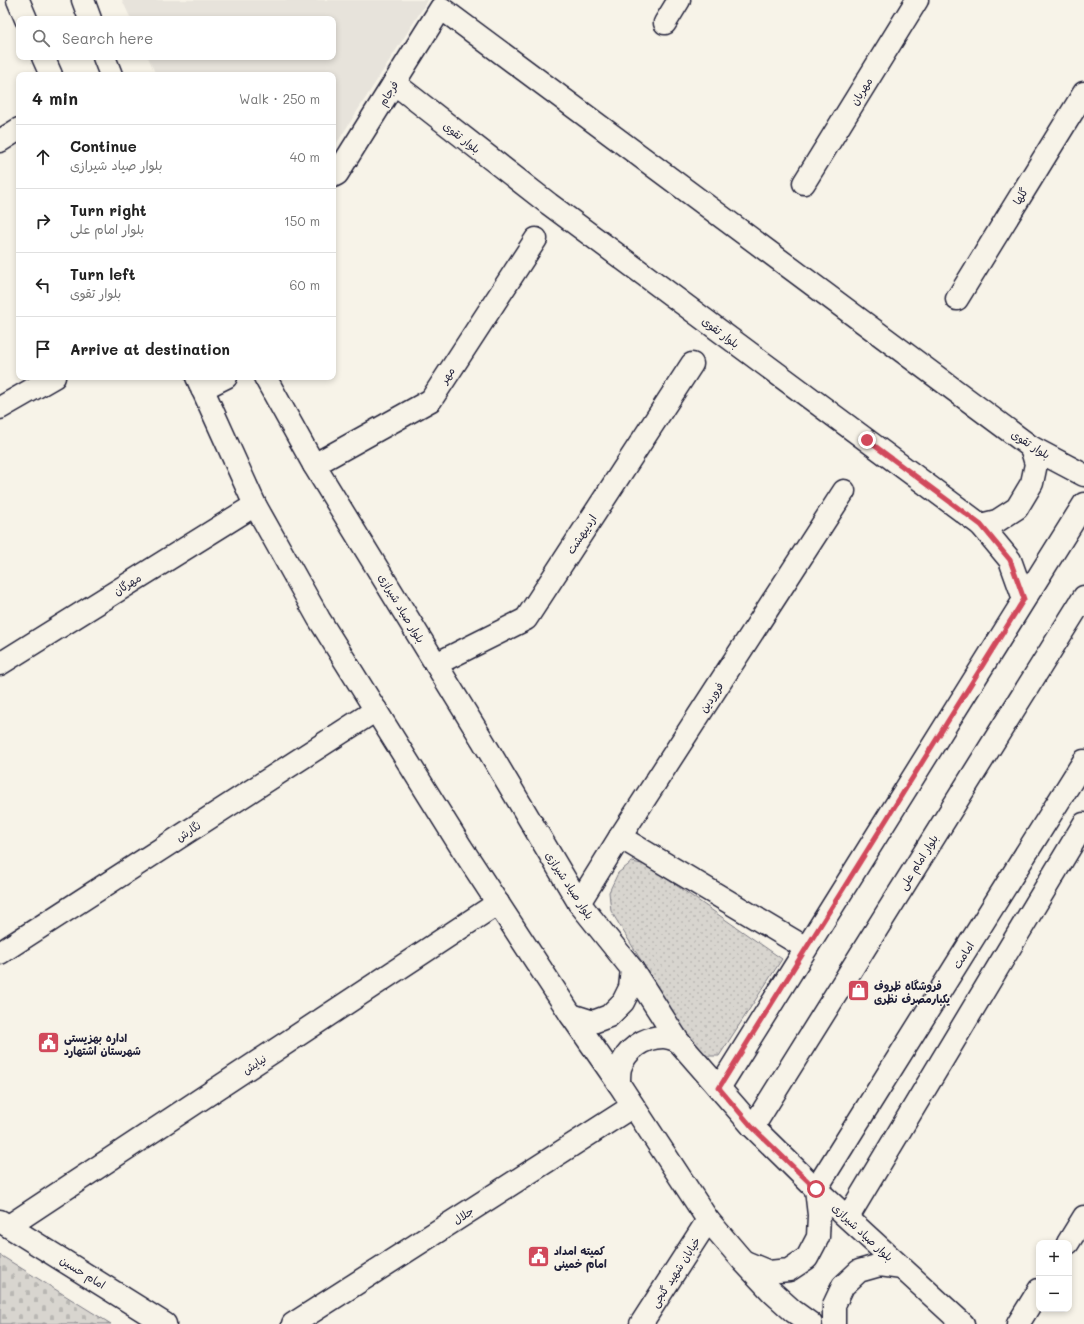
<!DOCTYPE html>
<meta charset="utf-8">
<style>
body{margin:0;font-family:Mali,"Playpen Sans Arabic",sans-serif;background:#f2f2f2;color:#222}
.controls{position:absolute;right:12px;bottom:12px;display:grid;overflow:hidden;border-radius:8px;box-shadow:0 2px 6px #0003}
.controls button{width:36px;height:36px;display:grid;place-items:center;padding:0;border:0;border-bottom:1px solid #e0e0e0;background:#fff;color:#222;font:20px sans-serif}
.stop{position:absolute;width:12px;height:12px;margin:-9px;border:3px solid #d1495b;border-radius:50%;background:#fff}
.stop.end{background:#d1495b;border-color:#fff;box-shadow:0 1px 4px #0008}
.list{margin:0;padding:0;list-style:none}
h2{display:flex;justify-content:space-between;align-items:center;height:52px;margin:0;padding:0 16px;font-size:17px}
h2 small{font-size:13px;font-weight:400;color:#767676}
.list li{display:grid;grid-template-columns:26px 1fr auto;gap:12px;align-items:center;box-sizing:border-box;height:64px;padding:0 16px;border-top:1px solid #e0e0e0}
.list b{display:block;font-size:15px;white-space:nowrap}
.list p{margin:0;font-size:13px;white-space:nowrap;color:#767676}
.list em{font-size:13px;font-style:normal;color:#767676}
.icon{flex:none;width:22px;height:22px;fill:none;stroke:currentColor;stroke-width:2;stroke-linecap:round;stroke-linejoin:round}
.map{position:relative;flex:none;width:1084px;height:1324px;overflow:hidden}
.search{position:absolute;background:#fff;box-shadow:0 2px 6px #0003;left:16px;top:16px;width:320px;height:44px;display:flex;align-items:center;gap:10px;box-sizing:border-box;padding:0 14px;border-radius:8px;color:#767676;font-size:15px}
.panel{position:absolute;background:#fff;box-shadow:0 2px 6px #0003;left:16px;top:72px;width:320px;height:308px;border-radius:8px}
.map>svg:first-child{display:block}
.built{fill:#e7e3db}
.cemetery{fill:url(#cemetery-stones);stroke:#7d7c85}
.park{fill:url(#park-dots);stroke:#7d7c85}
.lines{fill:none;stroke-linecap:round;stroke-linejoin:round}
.minor-casing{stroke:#22223b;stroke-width:25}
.minor{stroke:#f7f3e8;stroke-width:22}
.route{stroke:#d1495b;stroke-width:5}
.labels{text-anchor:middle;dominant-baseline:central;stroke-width:3;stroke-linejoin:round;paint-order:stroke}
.street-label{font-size:11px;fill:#22223b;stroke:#f7f3e8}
.poi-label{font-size:11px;font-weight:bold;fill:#22223b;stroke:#f7f3e8;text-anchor:start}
</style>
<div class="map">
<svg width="1084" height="1324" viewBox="0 0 1084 1324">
<defs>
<pattern id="cemetery-stones" width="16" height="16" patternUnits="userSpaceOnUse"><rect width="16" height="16" fill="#d8d5cf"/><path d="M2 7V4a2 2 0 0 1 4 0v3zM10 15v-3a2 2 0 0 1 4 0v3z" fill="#b9b7b3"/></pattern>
<pattern id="park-dots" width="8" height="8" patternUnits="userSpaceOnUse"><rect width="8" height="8" fill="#d8d5cf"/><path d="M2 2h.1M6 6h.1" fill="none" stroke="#b9b7b3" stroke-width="1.8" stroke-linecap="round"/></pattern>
</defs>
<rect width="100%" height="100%" fill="#f7f3e8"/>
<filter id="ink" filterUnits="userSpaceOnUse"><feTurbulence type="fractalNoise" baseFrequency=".025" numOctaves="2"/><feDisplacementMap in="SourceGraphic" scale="8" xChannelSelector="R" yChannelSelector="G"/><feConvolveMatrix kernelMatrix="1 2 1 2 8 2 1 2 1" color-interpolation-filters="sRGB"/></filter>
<g filter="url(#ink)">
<polygon class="built" points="122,0 428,0 333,149 333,75 156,75 148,57 333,57 333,19 131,19"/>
<polygon class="cemetery" points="0,1255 111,1324 0,1324"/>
<polygon class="park" points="632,862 647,865 782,959 719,1056 699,1056 611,911 609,892 618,873"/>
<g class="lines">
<defs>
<g id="minor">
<polyline points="18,0 26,19"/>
<polyline points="83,0 90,19"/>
<polyline points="665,23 679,0"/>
<polyline points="43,57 51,75"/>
<polyline points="104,57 111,75"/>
<polyline points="394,83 549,204 981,525 1010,560 1024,599"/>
<polyline points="0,141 19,129"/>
<polyline points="333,176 337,174 441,8 1031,447 1084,475"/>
<polyline points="804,183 917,0"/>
<polyline points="957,299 1084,93"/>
<polyline points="197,377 255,505 319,619 461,847 571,1015 619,1084 708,1220 743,1261 772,1292 793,1311 811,1324"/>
<polyline points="265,377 314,465 483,741 579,903 632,969 678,1041 753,1127 816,1189 963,1324"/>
<polyline points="202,389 226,377"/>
<polyline points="0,408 54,377"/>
<polyline points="314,465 431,400 536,239"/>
<polyline points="981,525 997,521 1017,508 1032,483 1036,464 1031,447"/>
<polyline points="0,664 255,505"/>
<polyline points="436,664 526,619 692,364"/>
<polyline points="620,837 806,948"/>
<polyline points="579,903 620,837 844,491"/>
<polyline points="0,953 376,710"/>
<polyline points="571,1015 593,1022 609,1016 623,1002 630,988 632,969"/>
<path d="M619,1084C619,1079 619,1073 620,1068C626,1050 643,1037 663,1037C668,1037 673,1039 678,1041"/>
<polyline points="719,1088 1084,504"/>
<polyline points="753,1127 1084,597"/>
<polyline points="848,1217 1084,824"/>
<polyline points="0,1221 165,1324"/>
<polyline points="9,1226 498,903"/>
<polyline points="1068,1243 1084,1217"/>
<polyline points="745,1262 769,1272 789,1270 807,1258 818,1237 819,1215 816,1189 1084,761"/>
<polyline points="293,1324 633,1106"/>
<polyline points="641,1324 708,1220"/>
<polyline points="834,1324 834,1305 843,1286 859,1271 880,1265 902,1268"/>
<polyline points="1018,1324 1039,1290"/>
</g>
</defs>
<use href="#minor" class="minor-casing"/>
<use href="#minor" class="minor"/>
</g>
</g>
<g class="lines" filter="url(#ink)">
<polyline class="route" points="816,1189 752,1127 719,1088 1024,599 1010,560 981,525 867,440"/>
</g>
<defs>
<symbol id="shop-square" viewBox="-11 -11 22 22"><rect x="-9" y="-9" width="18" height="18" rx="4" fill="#d1495b" stroke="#f7f3e8"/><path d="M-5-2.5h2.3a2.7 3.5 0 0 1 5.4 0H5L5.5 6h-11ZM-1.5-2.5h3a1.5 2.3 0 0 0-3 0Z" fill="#fff"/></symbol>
<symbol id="civic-square" viewBox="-11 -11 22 22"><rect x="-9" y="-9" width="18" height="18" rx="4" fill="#d1495b" stroke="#f7f3e8"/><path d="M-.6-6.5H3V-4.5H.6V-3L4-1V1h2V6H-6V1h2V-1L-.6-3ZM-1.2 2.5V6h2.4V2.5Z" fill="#fff"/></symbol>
</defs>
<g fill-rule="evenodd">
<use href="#shop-square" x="846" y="978" width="25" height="25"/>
<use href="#civic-square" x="36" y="1030" width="25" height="25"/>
<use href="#civic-square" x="526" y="1244" width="25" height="25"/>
</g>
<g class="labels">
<g class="street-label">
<text transform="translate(861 91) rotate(-58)">مهربان</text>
<text transform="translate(388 93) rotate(-58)">فرجام</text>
<text transform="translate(462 137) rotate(38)">بلوار تقوی</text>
<text transform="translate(1020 196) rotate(-58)">گلها</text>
<text transform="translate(721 332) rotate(37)">بلوار تقوی</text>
<text transform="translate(447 375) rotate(-57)">مهر</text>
<text transform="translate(1031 444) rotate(32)">بلوار تقوی</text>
<text transform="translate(581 534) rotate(-57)">اردیبهشت</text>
<text transform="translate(127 584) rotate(-32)">مهرگان</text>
<text transform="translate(402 608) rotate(59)">بلوار صیاد شیرازی</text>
<text transform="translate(711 697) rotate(-57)">فروردین</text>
<text transform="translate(188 831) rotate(-33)">نگارش</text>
<text transform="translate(918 862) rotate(-58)">بلوار امام علی</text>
<text transform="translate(570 885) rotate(57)">بلوار صیاد شیرازی</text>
<text transform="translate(963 955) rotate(-58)">امامت</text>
<text transform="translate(254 1064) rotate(-33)">نیایش</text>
<text transform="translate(463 1215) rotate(-33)">جلال</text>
<text transform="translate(863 1232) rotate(43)">بلوار صیاد شیرازی</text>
<text transform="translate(83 1272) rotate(32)">امام حسین</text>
<text transform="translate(675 1272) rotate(-57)">خیابان شهید گنجی</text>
</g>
<g class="poi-label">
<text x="874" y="985">فروشگاه ظروف<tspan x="874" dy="13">یکبارمصرف نظری</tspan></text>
<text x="64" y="1037">اداره بهزیستی<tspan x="64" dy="13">شهرستان اشتهارد</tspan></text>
<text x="554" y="1250">کمیته امداد<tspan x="554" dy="13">امام خمینی</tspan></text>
</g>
</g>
</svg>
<div class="controls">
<button>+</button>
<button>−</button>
</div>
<div class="stop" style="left:816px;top:1189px"></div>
<div class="stop end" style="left:867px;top:440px"></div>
<div class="search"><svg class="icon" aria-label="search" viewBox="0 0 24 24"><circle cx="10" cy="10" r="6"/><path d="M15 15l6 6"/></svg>Search here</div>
<section class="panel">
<h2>4 min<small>Walk · 250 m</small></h2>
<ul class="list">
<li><svg class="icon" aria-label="ahead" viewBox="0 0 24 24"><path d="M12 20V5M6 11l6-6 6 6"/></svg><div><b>Continue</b><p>بلوار صیاد شیرازی</p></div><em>40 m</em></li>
<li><svg class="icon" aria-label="right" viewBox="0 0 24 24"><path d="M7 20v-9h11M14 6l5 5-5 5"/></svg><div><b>Turn right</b><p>بلوار امام علی</p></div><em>150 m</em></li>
<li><svg class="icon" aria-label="left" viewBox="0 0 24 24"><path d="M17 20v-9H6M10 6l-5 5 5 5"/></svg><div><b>Turn left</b><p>بلوار تقوی</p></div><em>60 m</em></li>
<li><svg class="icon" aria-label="arrive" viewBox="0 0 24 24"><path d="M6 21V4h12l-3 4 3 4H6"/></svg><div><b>Arrive at destination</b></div></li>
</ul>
</section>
</div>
